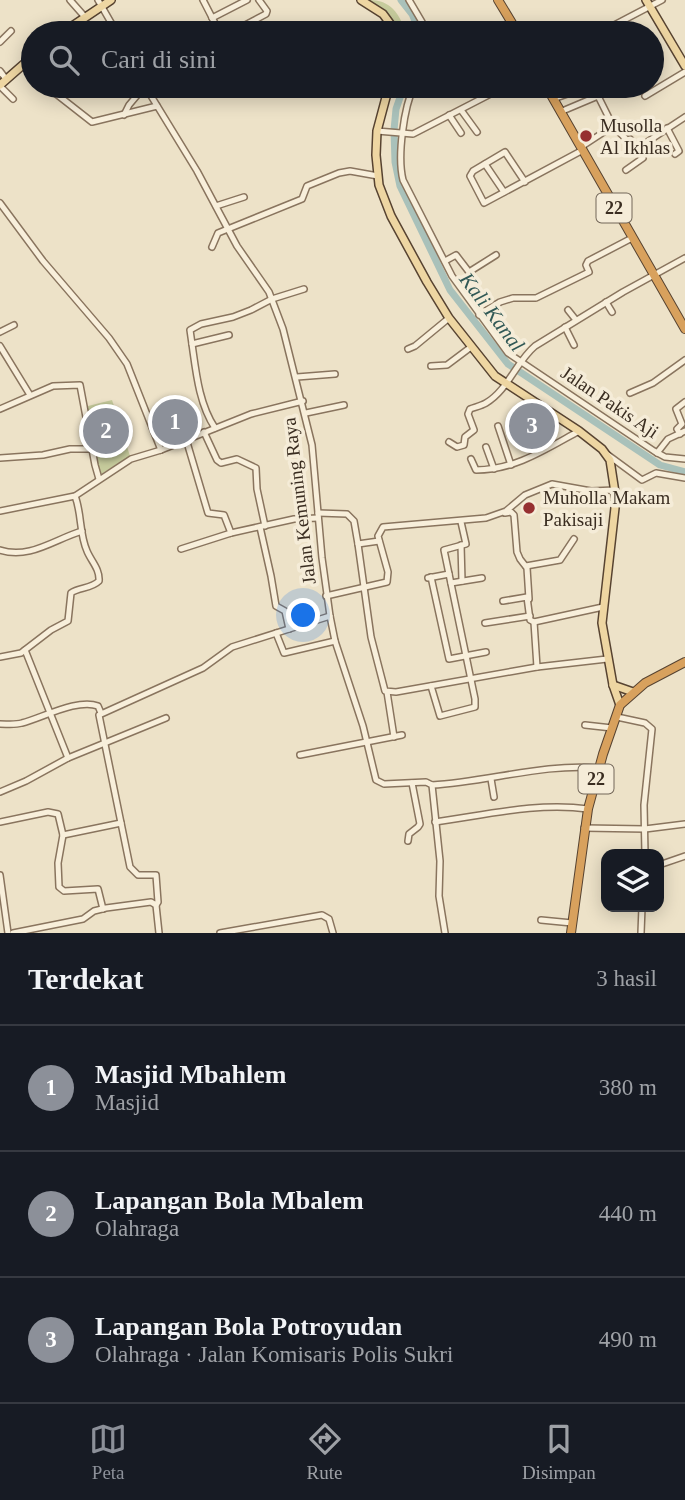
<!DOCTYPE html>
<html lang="id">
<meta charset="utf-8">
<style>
body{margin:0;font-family:Georgia,serif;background:#242831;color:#f1f3f6}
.controls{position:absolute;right:21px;bottom:21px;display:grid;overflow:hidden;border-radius:14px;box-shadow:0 4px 18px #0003}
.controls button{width:63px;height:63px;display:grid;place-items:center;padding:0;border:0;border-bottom:2px solid #363941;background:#171b24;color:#f1f3f6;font:35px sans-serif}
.you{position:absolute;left:304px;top:616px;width:24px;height:24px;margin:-18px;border:5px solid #fff;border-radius:50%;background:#1a73e8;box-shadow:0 0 0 10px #1a73e833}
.badge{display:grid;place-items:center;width:46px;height:46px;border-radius:50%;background:#8c9099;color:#fff;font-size:23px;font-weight:700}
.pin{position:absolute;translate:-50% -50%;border:4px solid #fff;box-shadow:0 2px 7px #0006}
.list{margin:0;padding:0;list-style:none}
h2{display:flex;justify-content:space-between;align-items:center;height:91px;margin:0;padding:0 28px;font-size:30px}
h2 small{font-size:23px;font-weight:400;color:#9ea1a6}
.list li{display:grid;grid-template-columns:46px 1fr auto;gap:21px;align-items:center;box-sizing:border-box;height:126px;padding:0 28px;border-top:2px solid #363941}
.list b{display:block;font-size:26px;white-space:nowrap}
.list p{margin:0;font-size:23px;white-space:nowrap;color:#9ea1a6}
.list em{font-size:23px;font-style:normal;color:#9ea1a6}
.icon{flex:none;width:38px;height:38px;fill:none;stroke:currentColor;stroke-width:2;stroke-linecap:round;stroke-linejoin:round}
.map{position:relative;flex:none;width:685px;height:933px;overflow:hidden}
.search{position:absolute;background:#171b24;box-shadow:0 4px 18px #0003;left:21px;right:21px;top:21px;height:77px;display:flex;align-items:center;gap:18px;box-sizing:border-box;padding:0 24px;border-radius:38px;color:#9ea1a6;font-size:26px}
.sheet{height:469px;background:#171b24}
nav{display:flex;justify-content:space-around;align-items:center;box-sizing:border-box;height:98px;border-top:2px solid #363941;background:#171b24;font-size:19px;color:#9ea1a6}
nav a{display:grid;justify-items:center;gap:4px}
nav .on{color:#8c9099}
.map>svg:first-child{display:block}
.green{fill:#c6cb9c}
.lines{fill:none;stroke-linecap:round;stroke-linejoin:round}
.river{stroke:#a9c1ba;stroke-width:7}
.minor-casing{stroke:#89745e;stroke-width:8}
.major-casing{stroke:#574331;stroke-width:10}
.highway-casing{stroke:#574331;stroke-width:10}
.minor{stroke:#f8efdb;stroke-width:5}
.major{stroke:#eed6a2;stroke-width:7}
.highway{stroke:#d8a15d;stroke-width:8}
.poi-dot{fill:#963031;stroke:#f5ecd8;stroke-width:2.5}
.labels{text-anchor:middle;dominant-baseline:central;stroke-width:7;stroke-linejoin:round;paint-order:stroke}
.shield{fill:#f5ecd8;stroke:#726658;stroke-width:2}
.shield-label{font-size:18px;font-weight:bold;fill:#3a2d21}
.poi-label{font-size:19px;fill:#3a2d21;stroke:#f5ecd8;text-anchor:start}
.street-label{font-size:19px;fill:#3a2d21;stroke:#f5ecd8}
.water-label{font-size:21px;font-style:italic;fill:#315956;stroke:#f5ecd8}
</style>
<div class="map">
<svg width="685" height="933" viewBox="0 0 685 933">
<rect width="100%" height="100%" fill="#ede2c8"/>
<g class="green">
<path d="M368,0C392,0 398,13 407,33H400L386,13Z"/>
<polygon points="112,400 130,456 98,476 84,407"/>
<polygon points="532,412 548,430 529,442 516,422"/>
</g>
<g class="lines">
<g class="river">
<polyline points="401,0 412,14 420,33"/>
<polyline points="404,86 396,109 394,130 395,162 400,186 450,290 508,364 660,465 685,472"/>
</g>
<defs>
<g id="minor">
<polyline points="70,0 85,17"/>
<polyline points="98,0 117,33"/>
<polyline points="203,0 220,33"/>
<polyline points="409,0 422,22 425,33"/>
<polyline points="212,18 247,0"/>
<polyline points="230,33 266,14 267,11 259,0"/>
<polyline points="599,33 662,0"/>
<polyline points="0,42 11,31"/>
<polyline points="0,71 6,79"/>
<polyline points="0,86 13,99"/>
<polyline points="46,86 92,122 157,106"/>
<polyline points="145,86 197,171 237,246 269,292 283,329 312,445 322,558 330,616 335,641 363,726 376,780 384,784 426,782 432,785 440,861 439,896 445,933"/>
<polyline points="202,86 206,92"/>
<path d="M414,86C404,107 397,156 403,180L452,276L508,353L654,451L665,457L685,459"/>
<polyline points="645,96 685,72"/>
<polyline points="553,99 576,91"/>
<polyline points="461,110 477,132"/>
<polyline points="560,112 598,96 613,126 627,140 630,139 638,148 685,117"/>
<polyline points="124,115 129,105 145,86"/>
<polyline points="449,115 461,133"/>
<polyline points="667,128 679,151 675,154"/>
<polyline points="377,131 413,134 506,86"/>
<polyline points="581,147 613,126"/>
<polyline points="485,164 504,192"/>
<polyline points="626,170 643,158 638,148"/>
<polyline points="525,182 505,152 473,171 470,176 484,203 581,151"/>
<polyline points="0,203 43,261 109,338 127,364 161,450"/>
<polyline points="216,206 244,197"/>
<polyline points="212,247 218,233 302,199 307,186 339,173 350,171 378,176"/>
<polyline points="445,261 456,255 469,272 496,255"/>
<polyline points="606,302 612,312"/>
<polyline points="568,310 576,320"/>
<polyline points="479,315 500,302 513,298 536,298 589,272 586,265 588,261 632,238"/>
<polyline points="565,327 574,345"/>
<polyline points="0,332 14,325"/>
<polyline points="229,335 192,344 190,330 201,324 233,317 251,310 272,299 304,289"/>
<path d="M192,344C196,372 199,404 215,428"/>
<polyline points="0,346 30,395"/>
<polyline points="408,349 415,346 449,318"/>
<polyline points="431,366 447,365 471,347"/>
<polyline points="297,377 335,374"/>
<polyline points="630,393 653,383 685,360"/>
<polyline points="0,409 53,386 80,385 95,465 99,479"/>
<polyline points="306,413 344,405"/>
<polyline points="498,426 511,465"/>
<polyline points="204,432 217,460 221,463 237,459 256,468 257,489 265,526"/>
<polyline points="680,434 677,429 682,424 676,409 685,402"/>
<polyline points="186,439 208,513 224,515 231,533"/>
<path d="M449,442L457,447L464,445L465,437L474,430L468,414L470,409C475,407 481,406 486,403C508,390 516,362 535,346L623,292L685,258"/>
<polyline points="486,447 494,469"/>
<polyline points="657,453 668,439 685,431"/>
<polyline points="608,455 642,480 656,473 685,478"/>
<polyline points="0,458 43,455 70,449 92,449"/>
<path d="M471,459L476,470C515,470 546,449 579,431"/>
<polyline points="0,511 75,496 131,459 161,450 251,414 303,401"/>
<polyline points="318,513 347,514 354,521 358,544 379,541"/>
<polyline points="505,513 511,512 514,515 517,552 520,559 527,568 529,599"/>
<polyline points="260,527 271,576 276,606 285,611 289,629"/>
<polyline points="358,544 371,637 385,691 396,692 537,667 607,659"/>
<polyline points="461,545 462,581"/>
<polyline points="181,549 231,533 294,519 318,518"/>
<path d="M0,550C29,560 55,539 82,531"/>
<polyline points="526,566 560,560 574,539"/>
<polyline points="431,577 449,659 486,652"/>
<polyline points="428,578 449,574"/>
<polyline points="451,583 482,578"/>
<polyline points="326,596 387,582 388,572 378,536 383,527 486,518 506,511 525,495 552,484 591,491 615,490"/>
<polyline points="503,601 527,597 530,620 534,622 603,607"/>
<polyline points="534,622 537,667"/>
<polyline points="485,623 530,616"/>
<polyline points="276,633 284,653 335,641"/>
<polyline points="25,650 68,758"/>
<path d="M0,657L21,653L51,630L68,621L71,593C79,587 91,589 99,581C100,569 91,561 87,551C79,533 82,514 75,496"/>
<polyline points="431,686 440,716 475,707 475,699 444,550 466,544 461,522"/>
<polyline points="387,692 394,737"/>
<polyline points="617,717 645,723 652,729 644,805 645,854"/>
<path d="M0,724C8,724 15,725 22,723C42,718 78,698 98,706L101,713"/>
<polyline points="585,725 612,728"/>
<polyline points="300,755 402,735"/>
<polyline points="491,779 494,797"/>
<path d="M432,785C488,782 543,763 599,768"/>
<polyline points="0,792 26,781 68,758 166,718"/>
<polyline points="0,822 48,812 58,814 63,835 58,863 59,887 64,891 98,889 103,909"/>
<path d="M435,822C486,815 537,802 588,809"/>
<polyline points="584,828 645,829 685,824"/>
<polyline points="63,835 121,823"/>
<polyline points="408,841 409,834 418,827 420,824 412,783"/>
<polyline points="659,865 685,856"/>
<polyline points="0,875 8,933"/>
<polyline points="156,905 158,902 156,875 138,875 130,867 99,715 203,668 232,647 330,616"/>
<polyline points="541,920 572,923"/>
<polyline points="13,933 83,919 94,911 106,908 151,902 156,905 159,933"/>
<polyline points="220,933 322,915 329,919 333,933"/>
<polyline points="641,933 642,907"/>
</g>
<g id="major">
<polyline points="361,0 383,14 397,33"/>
<polyline points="646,0 685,66"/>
<polyline points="62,33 111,0"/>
<polyline points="0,85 33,56"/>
<polyline points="389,86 377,131 376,155 379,185 391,216 427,282 449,318 495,376 579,431 602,449 610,460 616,499 602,623 613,685 620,705"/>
<polyline points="613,685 633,692"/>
</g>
<g id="highway">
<polyline points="498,0 518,33"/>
<polyline points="546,86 685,329"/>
<polyline points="571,933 588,809 603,754 620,705 645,683 685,662"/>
</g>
</defs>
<use href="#minor" class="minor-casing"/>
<use href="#major" class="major-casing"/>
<use href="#highway" class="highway-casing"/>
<use href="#minor" class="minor"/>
<use href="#major" class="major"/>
<use href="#highway" class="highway"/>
</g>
<g class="poi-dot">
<circle cx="586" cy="136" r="7"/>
<circle cx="529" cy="508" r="7"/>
</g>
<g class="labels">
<g class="shield">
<rect x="596.5" y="193.5" width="35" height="29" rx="5"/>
<rect x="578.5" y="764.5" width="35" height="29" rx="5"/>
</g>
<g class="shield-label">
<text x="614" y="208">22</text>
<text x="596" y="779">22</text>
</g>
<g class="poi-label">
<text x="600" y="125">Musolla<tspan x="600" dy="22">Al Ikhlas</tspan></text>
<text x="543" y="497">Muholla Makam<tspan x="543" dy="22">Pakisaji</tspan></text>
</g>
<g class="street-label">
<text transform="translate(610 402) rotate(34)">Jalan Pakis Aji</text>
<text transform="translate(299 501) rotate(-97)">Jalan Kemuning Raya</text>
</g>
<g class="water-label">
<text transform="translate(492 312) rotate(53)">Kali Kanal</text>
</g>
</g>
</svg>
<div class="controls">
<button><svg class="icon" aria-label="layers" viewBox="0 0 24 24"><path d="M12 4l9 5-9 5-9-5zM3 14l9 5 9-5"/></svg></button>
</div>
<div class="you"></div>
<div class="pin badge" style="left:175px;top:422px">1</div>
<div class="pin badge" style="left:106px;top:431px">2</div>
<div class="pin badge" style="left:532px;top:426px">3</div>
<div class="search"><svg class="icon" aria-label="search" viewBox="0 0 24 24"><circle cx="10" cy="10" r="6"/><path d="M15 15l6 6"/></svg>Cari di sini</div>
</div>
<section class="sheet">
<h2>Terdekat<small>3 hasil</small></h2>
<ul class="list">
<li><span class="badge">1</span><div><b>Masjid Mbahlem</b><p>Masjid</p></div><em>380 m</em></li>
<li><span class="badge">2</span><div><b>Lapangan Bola Mbalem</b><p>Olahraga</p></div><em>440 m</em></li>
<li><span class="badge">3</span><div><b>Lapangan Bola Potroyudan</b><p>Olahraga · Jalan Komisaris Polis Sukri</p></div><em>490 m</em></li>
</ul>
</section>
<nav>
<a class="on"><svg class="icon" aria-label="map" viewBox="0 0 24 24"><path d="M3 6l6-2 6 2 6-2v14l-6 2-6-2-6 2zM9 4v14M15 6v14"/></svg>Peta</a>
<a><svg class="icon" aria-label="directions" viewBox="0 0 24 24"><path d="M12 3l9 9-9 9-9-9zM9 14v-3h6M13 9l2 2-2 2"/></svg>Rute</a>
<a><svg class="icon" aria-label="saved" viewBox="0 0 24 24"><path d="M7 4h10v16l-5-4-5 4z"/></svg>Disimpan</a>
</nav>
